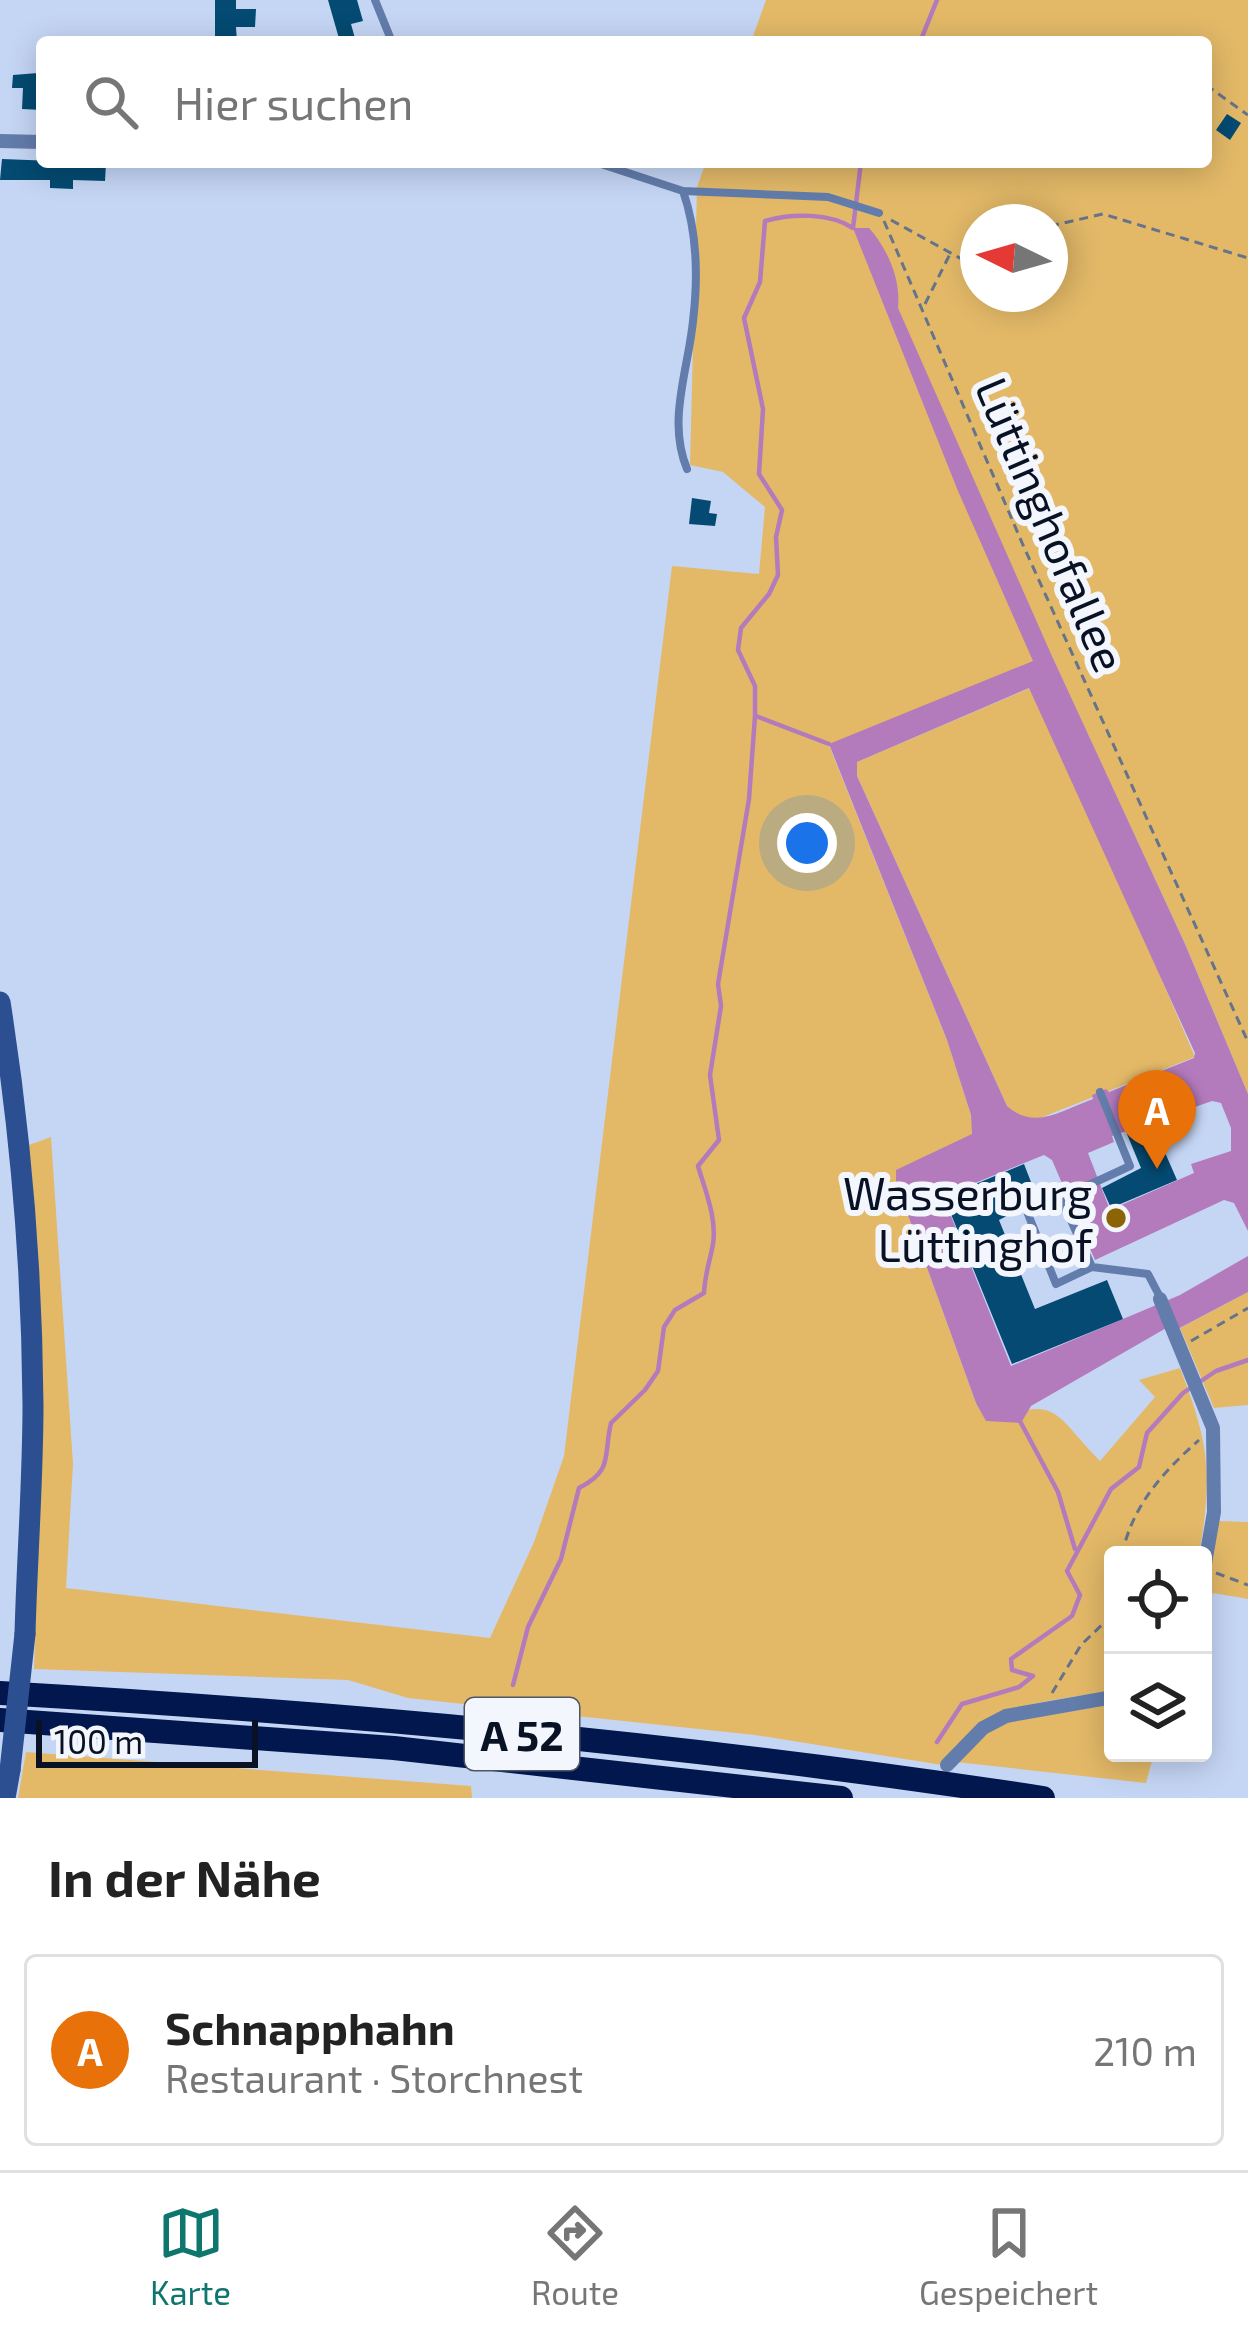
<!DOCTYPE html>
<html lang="de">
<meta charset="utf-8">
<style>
body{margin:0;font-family:"Exo 2",sans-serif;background:#f6f6f6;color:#222}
.controls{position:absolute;right:36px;bottom:36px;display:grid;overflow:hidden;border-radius:12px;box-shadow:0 6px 30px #0003}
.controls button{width:108px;height:108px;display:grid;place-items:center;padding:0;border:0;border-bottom:3px solid #e0e0e0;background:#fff;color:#222;font:60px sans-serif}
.compass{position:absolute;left:960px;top:204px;width:108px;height:108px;border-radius:50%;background:#fff;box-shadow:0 6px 30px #0003;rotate:275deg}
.scale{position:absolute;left:36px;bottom:30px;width:222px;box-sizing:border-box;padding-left:12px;border:6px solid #081224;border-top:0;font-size:33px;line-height:42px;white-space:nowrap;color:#081224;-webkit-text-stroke:9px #f3f6fc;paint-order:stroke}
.you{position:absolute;left:807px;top:843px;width:42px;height:42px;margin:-30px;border:9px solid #fff;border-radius:50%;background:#1a73e8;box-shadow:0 0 0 18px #1a73e833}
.badge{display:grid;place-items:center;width:78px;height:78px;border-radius:50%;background:#0f766e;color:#fff;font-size:39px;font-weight:700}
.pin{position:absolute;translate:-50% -99px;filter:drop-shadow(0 3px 6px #0008)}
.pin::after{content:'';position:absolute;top:63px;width:42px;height:36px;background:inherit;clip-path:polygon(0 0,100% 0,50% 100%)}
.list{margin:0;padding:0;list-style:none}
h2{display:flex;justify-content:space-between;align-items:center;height:156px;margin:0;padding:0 48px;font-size:51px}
h2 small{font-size:39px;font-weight:400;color:#767676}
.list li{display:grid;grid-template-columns:78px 1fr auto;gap:36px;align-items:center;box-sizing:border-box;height:192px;margin:0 24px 24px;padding:0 24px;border:3px solid #e0e0e0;border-radius:12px}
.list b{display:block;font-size:45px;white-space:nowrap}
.list p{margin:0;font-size:39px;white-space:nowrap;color:#767676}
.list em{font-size:39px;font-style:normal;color:#767676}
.icon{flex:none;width:66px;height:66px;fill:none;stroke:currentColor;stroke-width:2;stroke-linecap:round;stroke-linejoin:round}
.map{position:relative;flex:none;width:1248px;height:1798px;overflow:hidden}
.search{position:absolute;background:#fff;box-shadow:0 6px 30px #0003;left:36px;right:36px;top:36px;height:132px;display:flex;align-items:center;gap:30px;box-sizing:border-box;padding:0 42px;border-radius:12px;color:#767676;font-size:45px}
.sheet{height:372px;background:#fff}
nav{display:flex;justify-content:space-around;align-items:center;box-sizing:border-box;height:168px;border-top:3px solid #e0e0e0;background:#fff;font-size:33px;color:#767676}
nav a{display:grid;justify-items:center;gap:6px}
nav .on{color:#0f766e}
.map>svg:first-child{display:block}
.green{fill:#e3b968;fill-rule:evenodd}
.water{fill:#b37abc;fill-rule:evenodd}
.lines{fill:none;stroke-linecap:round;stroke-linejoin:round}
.stream{stroke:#b37abc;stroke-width:4.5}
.building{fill:#044a72}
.path{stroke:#65738b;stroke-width:3;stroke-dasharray:9 6;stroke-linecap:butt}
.lane{stroke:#627cab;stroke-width:8}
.street{stroke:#627cab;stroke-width:14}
.secondary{stroke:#2c4f92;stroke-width:21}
.highway{stroke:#01174d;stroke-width:24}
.secondary-bridge{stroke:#2c4f92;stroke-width:21}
.poi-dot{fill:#8b6505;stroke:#f3f6fc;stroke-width:4.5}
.labels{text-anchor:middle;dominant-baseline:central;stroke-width:12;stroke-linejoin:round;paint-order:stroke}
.shield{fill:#f3f6fc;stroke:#4e5665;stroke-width:3}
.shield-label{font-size:42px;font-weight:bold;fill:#081224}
.street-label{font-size:45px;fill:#081224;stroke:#f3f6fc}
.poi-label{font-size:45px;fill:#081224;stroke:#f3f6fc;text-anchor:end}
</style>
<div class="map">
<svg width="1248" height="1798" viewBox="0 0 1248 1798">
<rect width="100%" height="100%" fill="#c5d6f5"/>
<g class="green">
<path d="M766,0H1248V1094L1185,944L1051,655L829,745L947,1040L971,1115L973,1134L896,1182L976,1403L987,1421C1059,1396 1051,1410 1100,1461L1155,1397L1139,1380L1180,1368C1209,1443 1213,1474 1199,1555H1113V1690C1039,1704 991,1700 942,1765L755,1735L408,1698L348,1680L34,1669L40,1478L29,1145L51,1137L73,1464L66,1588L490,1638L534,1542L564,1456L672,566L759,574L765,507L723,472L690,465L697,187L706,162H1206V42H751ZM978,222H1050V294H978Z"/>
<polygon points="1030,688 1125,894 1195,1057 1035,1120 1021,1119 1007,1106 857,776 857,762"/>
<polygon points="1248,1292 1248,1405 1214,1408 1180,1328"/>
<polygon points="1219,1521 1248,1522 1248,1599 1213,1593 1203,1622 1203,1594"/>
<polygon points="1113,1704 1113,1753 1154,1753 1146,1783 956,1762 986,1733 1008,1722"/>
<polygon points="26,1752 471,1786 472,1798 18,1798"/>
</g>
<path class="water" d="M853,228H869C888,249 901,280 898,308L1051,654L1185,944L1248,1094V1231L1234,1203L1224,1200L1095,1260L1052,1160L1044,1155L943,1196L1011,1366L1180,1295L1248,1256V1292L1172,1332L1168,1327L1031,1406L1021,1423L986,1421L976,1403L896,1182V1170L972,1134L971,1115L947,1040L829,744L1033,661L958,491ZM1029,688L1195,1053L1194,1058L1109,1092L1106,1089L1092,1095L1093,1099C1062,1110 1035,1131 1007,1106L857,776V762ZM1212,1101L1221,1103L1231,1128V1151L1191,1164L1194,1173L1110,1210L1088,1153L1114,1142L1112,1136Z"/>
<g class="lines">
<g class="stream">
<polyline points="920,42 937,0"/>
<polyline points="756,716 829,744"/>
<polyline points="1021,1423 1058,1492 1075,1549"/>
<path d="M513,1685L528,1627L561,1559L579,1488C614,1470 603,1456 611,1423L645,1390L658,1371L664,1327L675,1310L704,1293C705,1273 710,1261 713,1244C717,1218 705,1190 698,1166L719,1140L710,1075L721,1006L718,984L749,799L755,716V686L738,650L741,628L769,594L778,575L776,537L782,510L759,474L763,409L744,318L760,282L765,221C792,213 830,213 853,228L861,162"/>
<polyline points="937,1742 962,1704 1019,1687 1033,1676 1012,1670 1011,1659 1072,1616 1080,1595 1067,1571 1111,1489 1139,1467 1147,1433 1183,1393 1216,1371 1248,1360"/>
</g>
</g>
<g class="building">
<polygon points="215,0 236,0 236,9 256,9 255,27 236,27 237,42 215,42"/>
<polygon points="328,0 357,0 363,21 351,24 356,42 340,42"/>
<polygon points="38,73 42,110 22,109 23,88 12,88 13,75"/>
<polygon points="1227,114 1241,123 1230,140 1216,130"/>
<polygon points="2,159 106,163 105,181 73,180 73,189 50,188 50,180 0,180"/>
<polygon points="692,498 711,501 709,513 717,514 715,526 689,524"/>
<polygon points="1152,1123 1177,1180 1111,1208 1102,1188 1141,1168 1127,1134"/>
<polygon points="1024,1164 1038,1200 999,1220 1035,1309 1107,1280 1123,1319 1012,1364 944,1197"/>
</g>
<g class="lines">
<g class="path">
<polyline points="1206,85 1248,115"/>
<polyline points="891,220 978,268"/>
<polyline points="884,221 1023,545 1248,1042"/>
<polyline points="1050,226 1103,214 1248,258"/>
<polyline points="925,304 950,254"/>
<polyline points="1191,1341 1248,1308"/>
<path d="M1122,1555C1132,1506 1162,1473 1199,1440"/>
<polyline points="1216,1573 1248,1585"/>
<polyline points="1052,1693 1081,1645 1108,1619 1113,1603"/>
</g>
<g class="lane">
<polyline points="375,0 392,42"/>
<polyline points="595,162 683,191 828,197 879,213"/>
<path d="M683,191C697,231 698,279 693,321C688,371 667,421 687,469"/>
<polyline points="1061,1198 1130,1166 1100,1092"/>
<polyline points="1092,1267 1056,1284 1028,1214 1061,1198 1092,1267 1148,1274 1160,1297"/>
</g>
<g class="street">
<polyline points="0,141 42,142"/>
<polyline points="1160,1299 1213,1428 1214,1512 1203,1575"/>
<polyline points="947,1765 983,1728 1006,1716 1113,1697"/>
</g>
<g class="secondary">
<path d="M0,1002C21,1135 32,1270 33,1405C33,1481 27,1558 25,1634"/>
<polyline points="5,1798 10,1770"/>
</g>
<g class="highway">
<path d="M0,1693C349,1713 697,1745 1043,1798"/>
<polyline points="0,1720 394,1748 841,1798"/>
</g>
<polyline class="secondary-bridge" points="10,1770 25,1634"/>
</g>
<circle class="poi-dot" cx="1116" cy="1218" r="12"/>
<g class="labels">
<rect class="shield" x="465" y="1698" width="114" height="72" rx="9"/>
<g class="shield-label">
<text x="522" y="1734">A 52</text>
</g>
<g class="street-label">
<text transform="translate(1052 524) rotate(67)">Lüttinghofallee</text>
</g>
<g class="poi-label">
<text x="1092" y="1192">Wasserburg<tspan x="1092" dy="52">Lüttinghof</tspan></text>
</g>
</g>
</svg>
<div class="controls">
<button><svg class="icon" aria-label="locate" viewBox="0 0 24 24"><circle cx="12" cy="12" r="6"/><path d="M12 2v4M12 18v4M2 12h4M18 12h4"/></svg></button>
<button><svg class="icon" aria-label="layers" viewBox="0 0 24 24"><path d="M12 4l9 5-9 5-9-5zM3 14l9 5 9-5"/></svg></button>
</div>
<svg class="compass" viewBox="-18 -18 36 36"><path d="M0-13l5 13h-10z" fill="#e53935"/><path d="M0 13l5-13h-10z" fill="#767676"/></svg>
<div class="scale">100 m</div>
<div class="you"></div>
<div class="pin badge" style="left:1157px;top:1169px;background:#e8710a">A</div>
<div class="search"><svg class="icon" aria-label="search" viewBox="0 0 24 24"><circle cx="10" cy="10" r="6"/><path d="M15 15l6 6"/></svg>Hier suchen</div>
</div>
<section class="sheet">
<h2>In der Nähe<small></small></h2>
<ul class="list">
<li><span class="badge" style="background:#e8710a">A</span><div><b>Schnapphahn</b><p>Restaurant · Storchnest</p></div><em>210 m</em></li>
</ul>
</section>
<nav>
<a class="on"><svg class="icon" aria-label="map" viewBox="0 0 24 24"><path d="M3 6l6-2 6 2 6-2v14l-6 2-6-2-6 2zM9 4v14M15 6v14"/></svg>Karte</a>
<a><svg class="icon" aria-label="directions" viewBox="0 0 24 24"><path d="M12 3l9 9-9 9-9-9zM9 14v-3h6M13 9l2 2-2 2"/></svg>Route</a>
<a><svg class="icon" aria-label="saved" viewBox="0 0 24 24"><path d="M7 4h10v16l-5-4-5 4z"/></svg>Gespeichert</a>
</nav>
